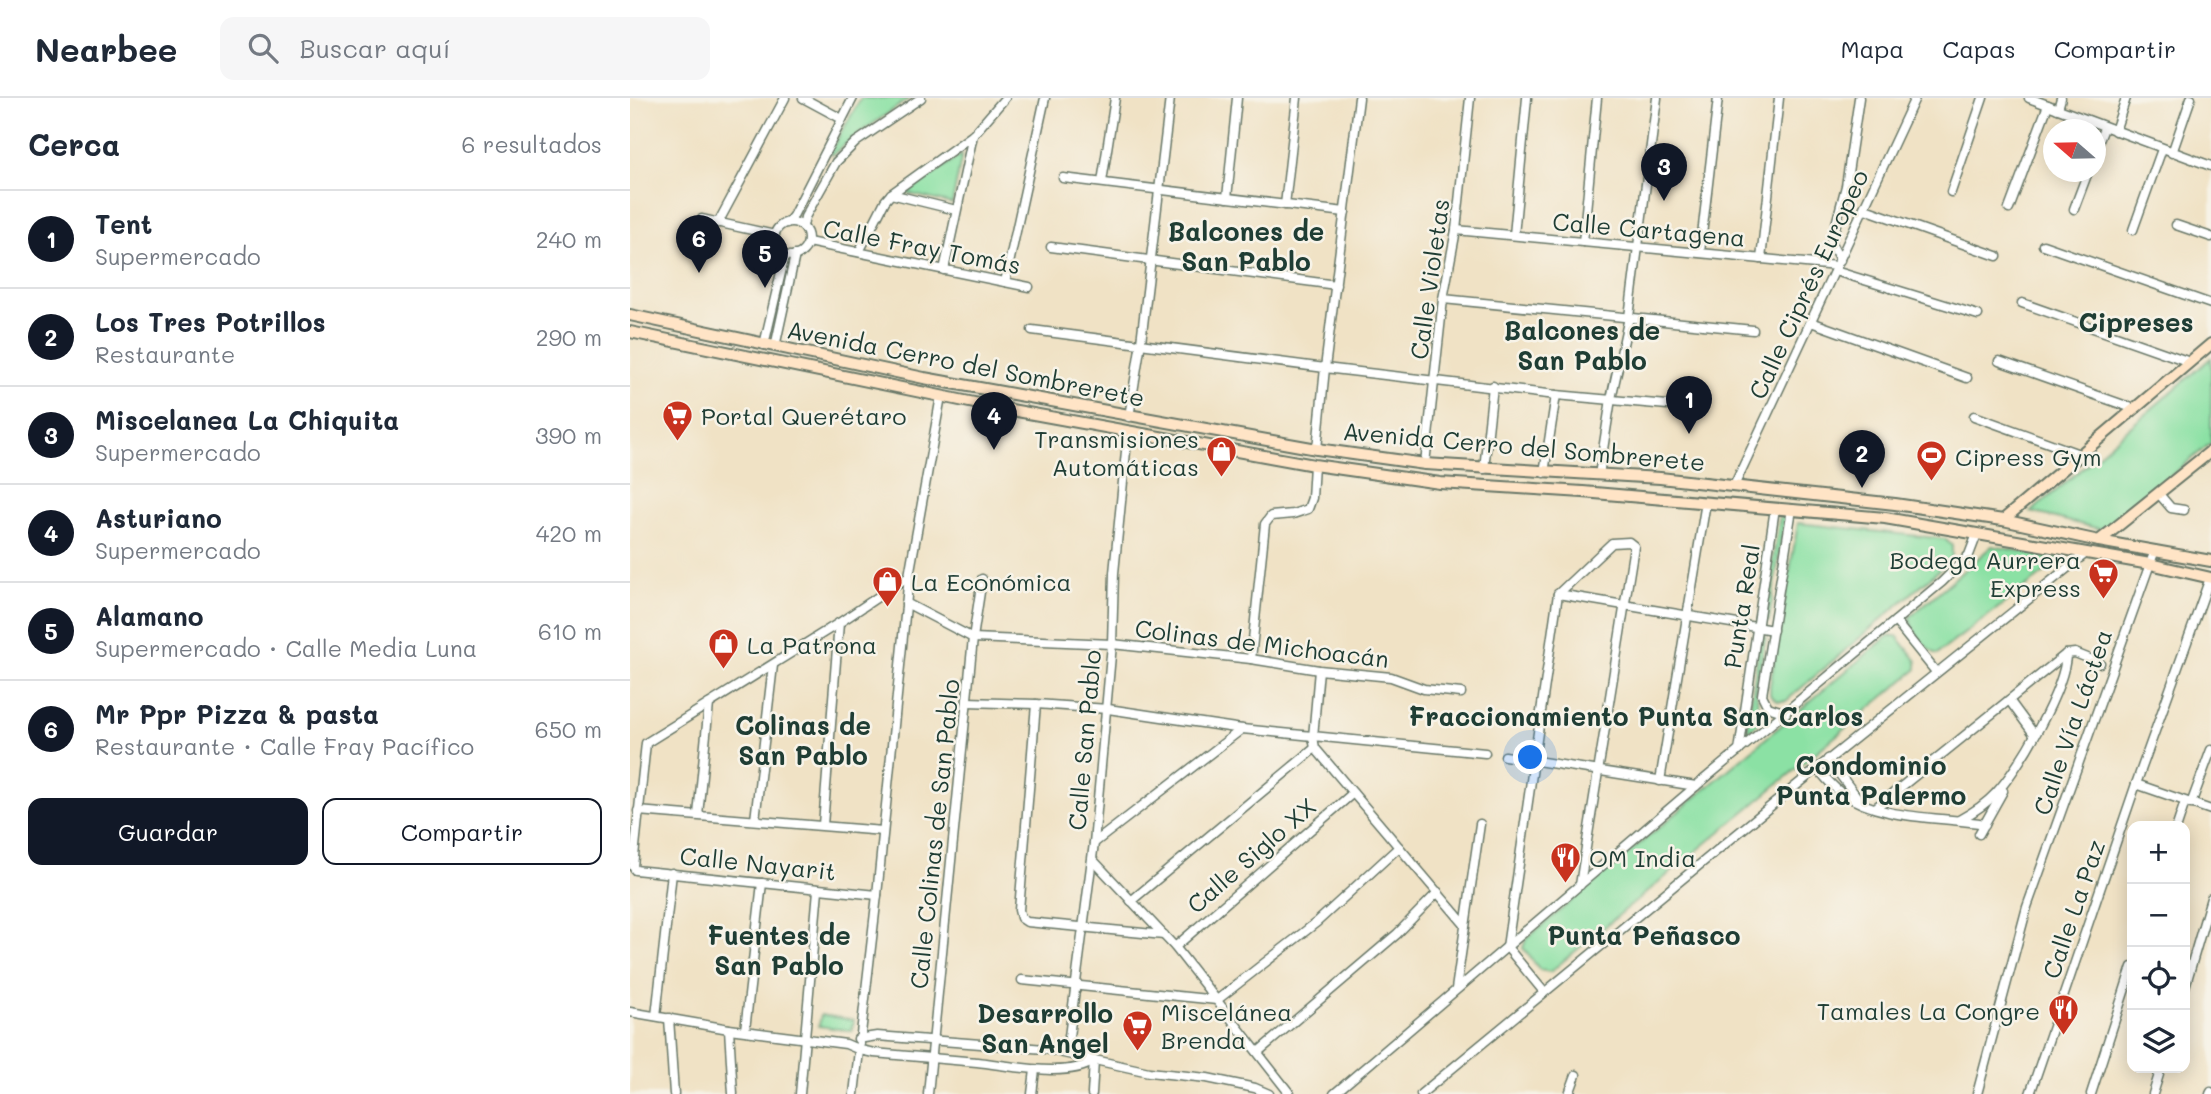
<!DOCTYPE html>
<html lang="es">
<meta charset="utf-8">
<style>
body{margin:0;font-family:Mali,sans-serif;background:#f6f6f7;color:#1f2937}
.controls{position:absolute;right:21px;bottom:21px;display:grid;overflow:hidden;border-radius:14px;box-shadow:0 4px 18px #0003}
.controls button{width:63px;height:63px;display:grid;place-items:center;padding:0;border:0;border-bottom:2px solid #e0e1e3;background:#fff;color:#1f2937;font:35px sans-serif}
.compass{position:absolute;left:1413px;top:21px;width:63px;height:63px;border-radius:50%;background:#fff;box-shadow:0 4px 18px #0003;rotate:290deg}
.you{position:absolute;left:901px;top:660px;width:24px;height:24px;margin:-18px;border:5px solid #fff;border-radius:50%;background:#1a73e8;box-shadow:0 0 0 10px #1a73e833}
.badge{display:grid;place-items:center;width:46px;height:46px;border-radius:50%;background:#111827;color:#fff;font-size:23px;font-weight:700}
.pin{position:absolute;translate:-50% -58px;filter:drop-shadow(0 2px 4px #0008)}
.pin::after{content:'';position:absolute;top:37px;width:24px;height:21px;background:inherit;clip-path:polygon(0 0,100% 0,50% 100%)}
.list{margin:0;padding:0;list-style:none}
h2{display:flex;justify-content:space-between;align-items:center;height:91px;margin:0;padding:0 28px;font-size:30px}
h2 small{font-size:23px;font-weight:400;color:#747a83}
.list li{display:grid;grid-template-columns:46px 1fr auto;gap:21px;align-items:center;box-sizing:border-box;height:98px;padding:0 28px;border-top:2px solid #e0e1e3}
.list b{display:block;font-size:26px;white-space:nowrap}
.list p{margin:0;font-size:23px;white-space:nowrap;color:#747a83}
.list em{font-size:23px;font-style:normal;color:#747a83}
.actions{display:flex;gap:14px;padding:21px 28px}
.actions a{flex:1;padding:16px 0;border:2px solid #111827;border-radius:14px;text-align:center;font-size:24px;color:#111827}
.actions .main{background:#111827;color:#fff}
.icon{flex:none;width:38px;height:38px;fill:none;stroke:currentColor;stroke-width:2;stroke-linecap:round;stroke-linejoin:round}
.map{position:relative;flex:none;width:1581px;height:996px;overflow:hidden}
header{display:flex;align-items:center;gap:42px;box-sizing:border-box;height:98px;padding:0 35px;background:#fff;border-bottom:2px solid #e0e1e3}
header strong{font-size:33px}
nav{display:flex;gap:38px;margin-inline-start:auto;font-size:24px}
.search{width:490px;height:63px;background:#f6f6f7;display:flex;align-items:center;gap:18px;box-sizing:border-box;padding:0 24px;border-radius:14px;color:#747a83;font-size:26px}
main{display:flex}
aside{flex:1;background:#fff}
.map>svg:first-child{display:block}
.green{fill:#8be1a4;stroke:#558f6c;stroke-width:2}
.lines{fill:none;stroke-linecap:round;stroke-linejoin:round}
.street-casing{stroke:#687767;stroke-width:11}
.secondary-casing{stroke:#687767;stroke-width:14}
.street{stroke:#fff;stroke-width:8}
.secondary{stroke:#ffe4c6;stroke-width:10}
.labels{text-anchor:middle;dominant-baseline:central;stroke-width:5;stroke-linejoin:round;paint-order:stroke}
.street-label{font-size:24px;fill:#1f3d34;stroke:#f7f3e8}
.poi-label{font-size:24px;fill:#1f3d34;stroke:#f7f3e8;text-anchor:start}
.neighbourhood-label{font-size:26px;font-weight:bold;fill:#1f3d34;stroke:#f7f3e8}
</style>
<header>
<strong>Nearbee</strong>
<div class="search"><svg class="icon" aria-label="search" viewBox="0 0 24 24"><circle cx="10" cy="10" r="6"/><path d="M15 15l6 6"/></svg>Buscar aquí</div>
<nav><a>Mapa</a><a>Capas</a><a>Compartir</a></nav>
</header>
<main>
<aside>
<h2>Cerca<small>6 resultados</small></h2>
<ul class="list">
<li><span class="badge">1</span><div><b>Tent</b><p>Supermercado</p></div><em>240 m</em></li>
<li><span class="badge">2</span><div><b>Los Tres Potrillos</b><p>Restaurante</p></div><em>290 m</em></li>
<li><span class="badge">3</span><div><b>Miscelanea La Chiquita</b><p>Supermercado</p></div><em>390 m</em></li>
<li><span class="badge">4</span><div><b>Asturiano</b><p>Supermercado</p></div><em>420 m</em></li>
<li><span class="badge">5</span><div><b>Alamano</b><p>Supermercado · Calle Media Luna</p></div><em>610 m</em></li>
<li><span class="badge">6</span><div><b>Mr Ppr Pizza &amp; pasta</b><p>Restaurante · Calle Fray Pacífico</p></div><em>650 m</em></li>
</ul>
<div class="actions"><a class="main">Guardar</a><a>Compartir</a></div>
</aside>
<div class="map">
<svg width="1581" height="996" viewBox="0 0 1581 996">
<rect width="100%" height="100%" fill="#f7f3e8"/>
<filter id="ink" filterUnits="userSpaceOnUse"><feTurbulence type="fractalNoise" baseFrequency=".0143" numOctaves="2"/><feDisplacementMap in="SourceGraphic" scale="14" xChannelSelector="R" yChannelSelector="G"/><feConvolveMatrix kernelMatrix="1 2 1 2 8 2 1 2 1" color-interpolation-filters="sRGB"/></filter>
<filter id="wash" filterUnits="userSpaceOnUse"><feTurbulence type="fractalNoise" baseFrequency=".00686" numOctaves="4" result="noise"/><feDisplacementMap in="SourceGraphic" scale="28" xChannelSelector="R" yChannelSelector="G"/><feGaussianBlur stdDeviation="1.57" result="paint"/><feColorMatrix in="noise" values="0 0 0 0 0 0 0 0 0 0 0 0 0 0 0 0 0 1.4 0 .05"/><feComposite in="paint" operator="in"/></filter>
<g filter="url(#wash)">
<rect width="100%" height="100%" fill="#f0e2c5"/>
<g class="green">
<polygon points="231,0 280,0 224,39 202,57 200,54"/>
<polygon points="332,56 322,106 277,95"/>
<polygon points="1581,260 1581,345 1474,432 1401,414"/>
<polygon points="1150,417 1155,418 1139,523 1133,522"/>
<polygon points="1168,425 1315,441 1322,448 1322,458 1316,466 1156,603 1147,603 1140,597 1140,587"/>
<path d="M1362,448L1433,461L1307,556C1296,552 1280,531 1280,519Z"/>
<path d="M1130,538L1136,539C1133,558 1120,601 1132,617L1138,618L1117,634Z"/>
<polygon points="1258,538 1267,538 1287,563 1287,571 920,874 910,872 893,850 896,841"/>
<polygon points="191,917 224,922 222,933 189,928"/>
</g>
</g>
<g filter="url(#ink)">
<g class="lines">
<defs>
<g id="street">
<polyline points="173,0 212,21"/>
<polyline points="1399,0 1581,68"/>
<polyline points="1428,11 1431,0"/>
<polyline points="1485,33 1496,0"/>
<polyline points="1465,53 1474,30"/>
<polyline points="1542,55 1561,0"/>
<polyline points="433,80 715,114"/>
<polyline points="472,84 485,0"/>
<polyline points="1321,94 1353,0"/>
<polyline points="261,96 326,112"/>
<polyline points="597,100 607,0"/>
<polyline points="655,107 667,0"/>
<polyline points="1235,111 1367,158"/>
<polyline points="1379,111 1418,7"/>
<polyline points="1444,111 1458,74"/>
<polyline points="72,121 145,137"/>
<circle cx="161" cy="141" r="17"/>
<polyline points="88,125 155,0"/>
<polyline points="157,125 163,118 223,0"/>
<polyline points="1546,127 1581,139"/>
<polyline points="173,128 175,119 206,64 226,44 291,0"/>
<polyline points="826,132 1207,168"/>
<polyline points="1503,132 1532,51"/>
<polyline points="884,137 897,0"/>
<polyline points="178,144 399,189"/>
<polyline points="953,144 967,0"/>
<polyline points="1413,147 1581,206"/>
<polyline points="421,149 706,187"/>
<polyline points="229,154 255,103 261,96 343,37 375,0"/>
<polyline points="1070,154 1088,0"/>
<polyline points="1131,161 1149,0"/>
<polyline points="1210,162 1201,145 1216,88 1229,0"/>
<polyline points="314,172 343,37"/>
<polyline points="1205,173 1348,217"/>
<polyline points="375,184 415,0"/>
<polyline points="813,201 1123,232"/>
<polyline points="1392,205 1560,264"/>
<polyline points="1181,224 1337,280"/>
<polyline points="402,232 695,270 926,297 1071,310"/>
<polyline points="134,247 155,157"/>
<polyline points="145,249 165,157"/>
<polyline points="1369,263 1505,311"/>
<polyline points="1344,318 1449,356"/>
<polyline points="499,319 511,244 540,0"/>
<polyline points="687,351 695,270 729,0"/>
<polyline points="795,366 813,201 826,132 840,0"/>
<polyline points="854,371 863,288"/>
<polyline points="914,375 926,297"/>
<polyline points="969,377 981,301 999,219 1027,0"/>
<polyline points="1104,388 1285,0"/>
<polyline points="1529,396 1541,410 1554,412"/>
<polyline points="928,496 982,445 999,444 1004,448 950,787"/>
<polyline points="928,496 1143,532"/>
<polyline points="276,505 343,540 482,546 621,561 689,572 761,579 794,591 831,595"/>
<polyline points="1265,523 1306,574"/>
<polyline points="621,561 635,426 641,418 663,416 678,411 682,400 684,367"/>
<polyline points="689,572 683,639 685,650 835,827"/>
<polyline points="1379,602 1404,636"/>
<polyline points="337,604 406,606 478,611 612,631 855,655"/>
<polyline points="406,606 389,812 391,820 397,824 534,837"/>
<polyline points="1156,615 1138,609 1132,597 1162,411"/>
<polyline points="1109,653 1145,410"/>
<polyline points="875,658 1066,688"/>
<polyline points="1198,661 1230,703"/>
<path d="M1187,670C1194,678 1202,688 1210,694C1252,723 1308,718 1355,726"/>
<polyline points="1030,683 1076,404"/>
<polyline points="1506,686 1581,712"/>
<polyline points="1561,706 1581,652"/>
<polyline points="1245,710 1436,556 1445,555 1470,565"/>
<polyline points="8,713 253,733"/>
<polyline points="68,717 79,606"/>
<polyline points="125,722 143,567"/>
<path d="M1329,722C1342,715 1355,707 1365,696C1388,673 1436,589 1436,556"/>
<polyline points="193,727 209,525"/>
<polyline points="1547,728 1555,704"/>
<polyline points="1349,736 1373,693"/>
<polyline points="464,745 612,631"/>
<polyline points="463,762 545,849 660,996"/>
<polyline points="247,797 5,772 3,768 16,645 209,525 279,478"/>
<polyline points="501,803 685,650"/>
<polyline points="545,849 723,695"/>
<polyline points="392,882 587,902 687,824 769,749"/>
<polyline points="1555,889 1581,800"/>
<polyline points="826,891 850,726"/>
<polyline points="914,894 877,849 928,496"/>
<path d="M0,914L99,931L216,946L230,952L244,955C278,958 312,961 347,964C379,967 436,981 464,963L462,996"/>
<polyline points="26,918 42,775"/>
<polyline points="39,920 44,996"/>
<polyline points="99,931 103,996"/>
<polyline points="115,932 132,785"/>
<polyline points="228,941 247,938 415,951 519,974 577,980 625,990 639,996"/>
<polyline points="437,954 464,745 482,546 484,475 498,333"/>
<polyline points="628,954 767,836 808,794"/>
<polyline points="170,996 188,792"/>
<polyline points="224,996 247,797 279,478 311,298"/>
<polyline points="298,996 343,540 352,481"/>
<polyline points="402,996 405,972"/>
<polyline points="704,996 1066,688 1312,484 1339,457 1347,436"/>
<polyline points="791,996 1147,703 1455,456"/>
<polyline points="939,996 946,977"/>
<polyline points="1347,996 1397,809 1525,452"/>
<polyline points="1400,996 1506,686 1580,480"/>
<polyline points="1461,996 1502,869"/>
<polyline points="1523,996 1531,970"/>
<polyline points="1580,996 1581,994"/>
</g>
<g id="secondary">
<polyline points="0,217 294,280 687,351 795,366 1030,380 1265,406 1373,422 1469,443 1581,463"/>
<polyline points="0,234 354,307 684,367 810,385 953,394 1255,420 1520,466 1581,480"/>
<polyline points="1373,422 1581,246"/>
<polyline points="1469,443 1581,353"/>
</g>
</defs>
<use href="#street" class="street-casing"/>
<use href="#secondary" class="secondary-casing"/>
<use href="#street" class="street"/>
<use href="#secondary" class="secondary"/>
</g>
</g>
<defs>
<symbol id="supermarket-pin" viewBox="-11 -11 22 30"><path d="M0 17L-7.5 6A9.5 9.5 0 1 1 7.5 6Z" fill="#c8321e" stroke="#f7f3e8"/><path d="M-6-5.5h2.5l.6 2H6L4.5 2H-2.5L-4.4-4H-6ZM-1.5 3.2a1.3 1.3 0 1 0 .1 0ZM3 3.2a1.3 1.3 0 1 0 .1 0Z" fill="#fff"/></symbol>
<symbol id="shop-pin" viewBox="-11 -11 22 30"><path d="M0 17L-7.5 6A9.5 9.5 0 1 1 7.5 6Z" fill="#c8321e" stroke="#f7f3e8"/><path d="M-5-2.5h2.3a2.7 3.5 0 0 1 5.4 0H5L5.5 6h-11ZM-1.5-2.5h3a1.5 2.3 0 0 0-3 0Z" fill="#fff"/></symbol>
<symbol id="stadium-pin" viewBox="-11 -11 22 30"><path d="M0 17L-7.5 6A9.5 9.5 0 1 1 7.5 6Z" fill="#c8321e" stroke="#f7f3e8"/><path d="M0-5a6.5 5 0 1 0 0 10a6.5 5 0 1 0 0-10ZM-3.5-1.8h7v3.6h-7Z" fill="#fff"/></symbol>
<symbol id="restaurant-pin" viewBox="-11 -11 22 30"><path d="M0 17L-7.5 6A9.5 9.5 0 1 1 7.5 6Z" fill="#c8321e" stroke="#f7f3e8"/><path d="M-5-6h1v4h1v-4h1v4h1v-4h1v5L-1.5 .5V6h-2V.5L-5-1ZM5-6V6H3V1.5H1.5Q1.5-4 5-6Z" fill="#fff"/></symbol>
</defs>
<g fill-rule="evenodd">
<use href="#supermarket-pin" x="30" y="300" width="35" height="47"/>
<use href="#shop-pin" x="574" y="336" width="35" height="47"/>
<use href="#stadium-pin" x="1284" y="340" width="35" height="47"/>
<use href="#supermarket-pin" x="1456" y="458" width="35" height="47"/>
<use href="#shop-pin" x="240" y="466" width="35" height="47"/>
<use href="#shop-pin" x="76" y="528" width="35" height="47"/>
<use href="#restaurant-pin" x="918" y="742" width="35" height="47"/>
<use href="#restaurant-pin" x="1416" y="894" width="35" height="47"/>
<use href="#supermarket-pin" x="490" y="910" width="35" height="47"/>
</g>
<g class="labels">
<g class="street-label">
<text transform="translate(1019 131) rotate(5)">Calle Cartagena</text>
<text transform="translate(292 148) rotate(11)">Calle Fray Tomás</text>
<text transform="translate(799 181) rotate(-82)">Calle Violetas</text>
<text transform="translate(1178 186) rotate(-65)">Calle Ciprés Europeo</text>
<text transform="translate(336 265) rotate(11)">Avenida Cerro del Sombrerete</text>
<text transform="translate(894 348) rotate(5)">Avenida Cerro del Sombrerete</text>
<text transform="translate(1111 508) rotate(-81)">Punta Real</text>
<text transform="translate(632 545) rotate(7)">Colinas de Michoacán</text>
<text transform="translate(1442 624) rotate(-71)">Calle Vía Láctea</text>
<text transform="translate(454 642) rotate(-85)">Calle San Pablo</text>
<text transform="translate(304 736) rotate(-84)">Calle Colinas de San Pablo</text>
<text transform="translate(621 757) rotate(-41)">Calle Siglo XX</text>
<text transform="translate(128 765) rotate(6)">Calle Nayarit</text>
<text transform="translate(1443 811) rotate(-71)">Calle La Paz</text>
</g>
<g class="poi-label">
<text x="71" y="317">Portal Querétaro</text>
<text x="569" y="340" text-anchor="end">Transmisiones<tspan x="569" dy="28">Automáticas</tspan></text>
<text x="1325" y="358">Cipress Gym</text>
<text x="1451" y="461" text-anchor="end">Bodega Aurrera<tspan x="1451" dy="28">Express</tspan></text>
<text x="281" y="483">La Económica</text>
<text x="117" y="546">La Patrona</text>
<text x="959" y="759">OM India</text>
<text x="1410" y="912" text-anchor="end">Tamales La Congre</text>
<text x="531" y="913">Miscelánea<tspan x="531" dy="28">Brenda</tspan></text>
</g>
<g class="neighbourhood-label">
<text x="616" y="133">Balcones de<tspan x="616" dy="30">San Pablo</tspan></text>
<text x="1506" y="224">Cipreses</text>
<text x="952" y="232">Balcones de<tspan x="952" dy="30">San Pablo</tspan></text>
<text x="1006" y="618">Fraccionamiento Punta San Carlos</text>
<text x="173" y="627">Colinas de<tspan x="173" dy="30">San Pablo</tspan></text>
<text x="1241" y="667">Condominio<tspan x="1241" dy="30">Punta Palermo</tspan></text>
<text x="149" y="837">Fuentes de<tspan x="149" dy="30">San Pablo</tspan></text>
<text x="1014" y="837">Punta Peñasco</text>
<text x="415" y="915">Desarrollo<tspan x="415" dy="30">San Angel</tspan></text>
</g>
</g>
</svg>
<div class="controls">
<button>+</button>
<button>−</button>
<button><svg class="icon" aria-label="locate" viewBox="0 0 24 24"><circle cx="12" cy="12" r="6"/><path d="M12 2v4M12 18v4M2 12h4M18 12h4"/></svg></button>
<button><svg class="icon" aria-label="layers" viewBox="0 0 24 24"><path d="M12 4l9 5-9 5-9-5zM3 14l9 5 9-5"/></svg></button>
</div>
<svg class="compass" viewBox="-18 -18 36 36"><path d="M0-13l5 13h-10z" fill="#e53935"/><path d="M0 13l5-13h-10z" fill="#747a83"/></svg>
<div class="you"></div>
<div class="pin badge" style="left:1059px;top:336px">1</div>
<div class="pin badge" style="left:1232px;top:390px">2</div>
<div class="pin badge" style="left:1034px;top:103px">3</div>
<div class="pin badge" style="left:364px;top:352px">4</div>
<div class="pin badge" style="left:135px;top:190px">5</div>
<div class="pin badge" style="left:69px;top:175px">6</div>
</div>
</main>
